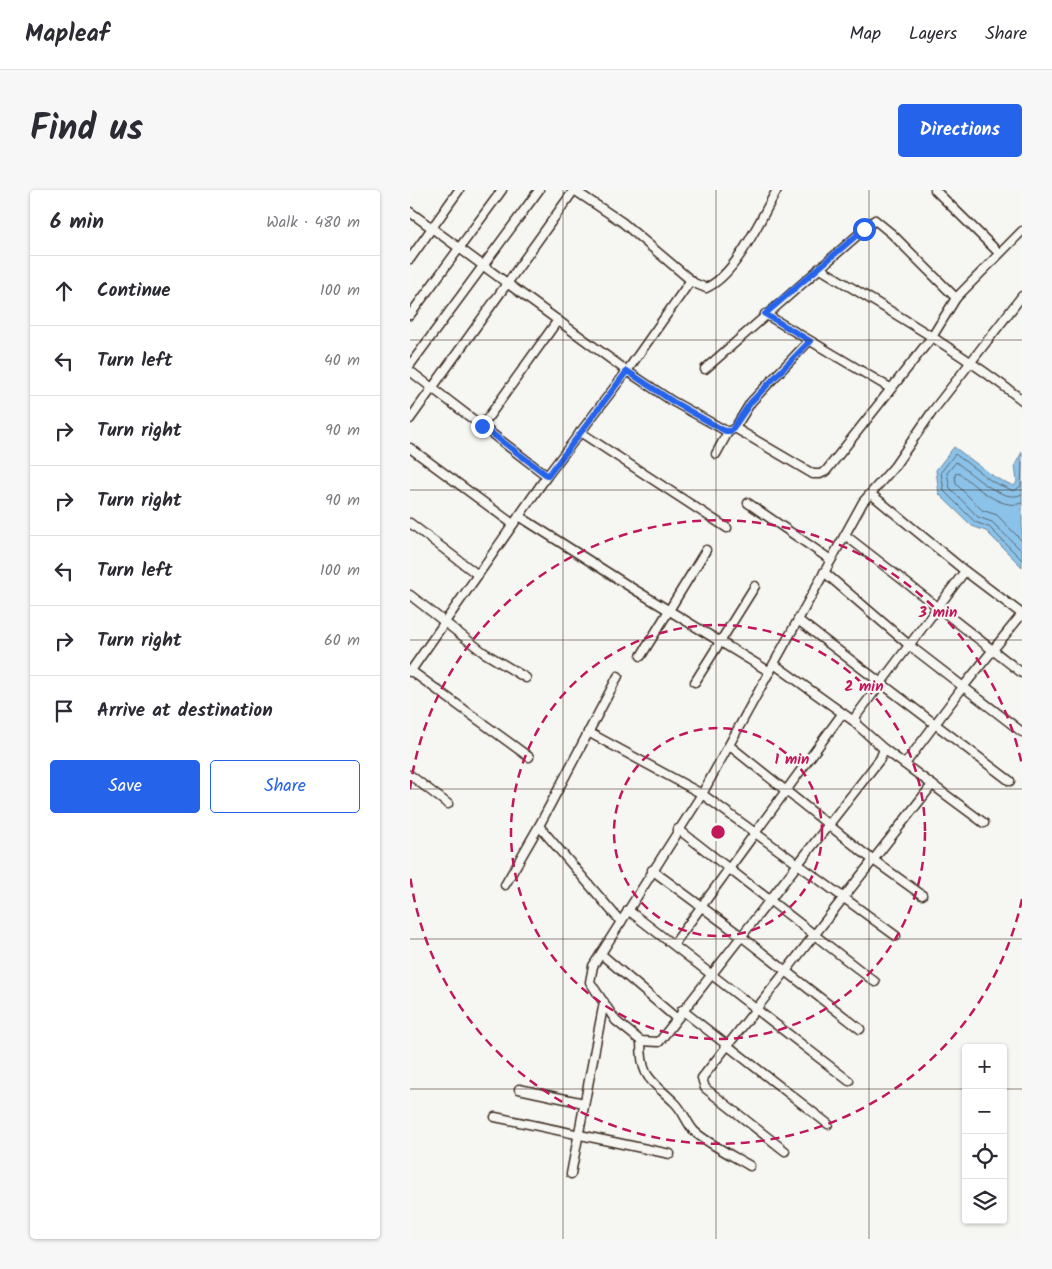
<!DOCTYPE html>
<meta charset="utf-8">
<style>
body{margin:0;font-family:Kalam,sans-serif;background:#f7f7f7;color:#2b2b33}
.controls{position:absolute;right:15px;bottom:15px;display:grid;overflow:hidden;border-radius:5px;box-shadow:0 1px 4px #0004}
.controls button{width:45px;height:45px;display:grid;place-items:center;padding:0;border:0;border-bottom:1px solid #e1e1e2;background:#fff;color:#2b2b33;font:25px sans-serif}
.stop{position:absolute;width:15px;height:15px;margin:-11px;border:4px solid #2563eb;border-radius:50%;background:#fff}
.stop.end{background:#2563eb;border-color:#fff;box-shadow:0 1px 5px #0008}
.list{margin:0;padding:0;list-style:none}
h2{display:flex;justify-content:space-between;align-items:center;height:65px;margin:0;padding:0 20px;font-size:21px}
h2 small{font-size:16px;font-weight:400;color:#7c7c81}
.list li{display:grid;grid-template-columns:32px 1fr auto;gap:15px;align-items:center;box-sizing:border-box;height:70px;padding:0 20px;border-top:1px solid #e1e1e2}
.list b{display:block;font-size:19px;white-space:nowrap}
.list em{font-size:16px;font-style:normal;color:#7c7c81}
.actions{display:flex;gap:10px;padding:15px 20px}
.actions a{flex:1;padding:11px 0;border:1px solid #2563eb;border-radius:5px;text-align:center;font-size:18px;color:#2563eb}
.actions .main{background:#2563eb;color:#fff}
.icon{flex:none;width:28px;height:28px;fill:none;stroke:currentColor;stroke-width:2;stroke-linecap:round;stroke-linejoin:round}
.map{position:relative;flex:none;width:612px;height:1049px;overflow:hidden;border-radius:5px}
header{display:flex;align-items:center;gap:30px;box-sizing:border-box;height:70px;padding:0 25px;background:#fff;border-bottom:1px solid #e1e1e2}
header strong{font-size:24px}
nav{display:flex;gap:28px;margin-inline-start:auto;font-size:18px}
.intro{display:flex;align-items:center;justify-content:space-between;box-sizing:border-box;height:120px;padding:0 30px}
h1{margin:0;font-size:35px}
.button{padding:12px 22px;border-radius:5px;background:#2563eb;color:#fff;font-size:18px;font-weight:700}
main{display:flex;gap:30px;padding:0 30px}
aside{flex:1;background:#fff;border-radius:5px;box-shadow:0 1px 4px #0004}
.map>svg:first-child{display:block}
.water{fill:#8bc2e9;stroke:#6b8598}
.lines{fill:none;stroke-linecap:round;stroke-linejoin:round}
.shore{stroke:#5b676f;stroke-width:1}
.street-casing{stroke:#3b2a1e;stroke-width:11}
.street{stroke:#f6f6f2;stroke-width:8}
.route{stroke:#2563eb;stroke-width:6}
.grid{fill:none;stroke:#3b2a1e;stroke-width:1;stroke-opacity:0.55}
.ring{fill:none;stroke:#c2185b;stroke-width:2.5;stroke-dasharray:9 6}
.centre{fill:#c2185b;stroke:#f6f6f2;stroke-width:2.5}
.ring-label{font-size:15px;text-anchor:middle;font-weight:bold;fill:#c2185b;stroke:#f6f6f2;stroke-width:4.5;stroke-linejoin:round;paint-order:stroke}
</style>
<header>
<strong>Mapleaf</strong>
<nav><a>Map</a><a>Layers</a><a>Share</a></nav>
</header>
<div class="intro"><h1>Find us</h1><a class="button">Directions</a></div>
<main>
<aside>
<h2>6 min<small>Walk · 480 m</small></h2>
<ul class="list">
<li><svg class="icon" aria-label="ahead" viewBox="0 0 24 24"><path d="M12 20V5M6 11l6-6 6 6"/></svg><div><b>Continue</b></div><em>100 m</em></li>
<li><svg class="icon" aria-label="left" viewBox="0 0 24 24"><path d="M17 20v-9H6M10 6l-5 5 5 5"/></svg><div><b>Turn left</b></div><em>40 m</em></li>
<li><svg class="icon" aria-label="right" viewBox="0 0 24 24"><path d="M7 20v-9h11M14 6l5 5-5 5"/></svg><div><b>Turn right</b></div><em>90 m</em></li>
<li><svg class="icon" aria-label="right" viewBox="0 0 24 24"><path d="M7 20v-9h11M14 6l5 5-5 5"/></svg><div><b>Turn right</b></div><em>90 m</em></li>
<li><svg class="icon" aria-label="left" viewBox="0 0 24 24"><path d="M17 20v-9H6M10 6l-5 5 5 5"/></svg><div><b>Turn left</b></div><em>100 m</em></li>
<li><svg class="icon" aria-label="right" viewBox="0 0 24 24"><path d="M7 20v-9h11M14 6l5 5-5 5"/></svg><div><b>Turn right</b></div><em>60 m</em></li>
<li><svg class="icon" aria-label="arrive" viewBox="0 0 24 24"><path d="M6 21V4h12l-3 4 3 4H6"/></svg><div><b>Arrive at destination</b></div></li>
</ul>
<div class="actions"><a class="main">Save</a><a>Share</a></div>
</aside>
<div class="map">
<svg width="612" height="1049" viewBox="0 0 612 1049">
<rect width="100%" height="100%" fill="#f6f6f2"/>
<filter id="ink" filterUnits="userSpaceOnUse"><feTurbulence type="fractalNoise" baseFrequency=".02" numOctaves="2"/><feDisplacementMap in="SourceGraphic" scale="10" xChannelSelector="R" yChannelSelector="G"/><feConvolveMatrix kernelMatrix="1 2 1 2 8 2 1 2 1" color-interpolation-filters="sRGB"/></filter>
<g filter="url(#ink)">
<polygon class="water" points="544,257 586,288 604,296 607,292 605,275 612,262 612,377 576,341 562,336 529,304 526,280"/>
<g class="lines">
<g class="shore">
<polyline points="612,272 611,296 604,301 583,292 545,264 531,282 534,301 565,332 579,337 612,370"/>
<path d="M612,304C594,315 561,283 546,272L537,283L540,298L568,327L582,332L612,361"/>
<path d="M612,313C590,321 565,295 549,283L545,284L546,294L572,320L587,325L612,351"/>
</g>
<defs>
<g id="street">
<path d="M164,0L212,32L284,93L296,98C327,84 350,29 367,0"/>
<polyline points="525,0 589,63"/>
<polyline points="0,22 217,181 262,211 318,242 325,238 341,212 399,151"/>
<polyline points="0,69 49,0"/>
<path d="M409,78C478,120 549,160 612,210"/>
<polyline points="355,124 480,198"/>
<polyline points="0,125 92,0"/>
<polyline points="0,175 129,0"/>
<polyline points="295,179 465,30 482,44 546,108"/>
<polyline points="0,181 137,286"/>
<polyline points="0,229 164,0"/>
<polyline points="72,236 148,130"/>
<polyline points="325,238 403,284 410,284 416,281 522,147 546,108 612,41"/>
<polyline points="170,242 317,338"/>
<polyline points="0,258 103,334"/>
<polyline points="306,264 318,242"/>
<polyline points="461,304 555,381 446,526 446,534 474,559 470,569 249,852 231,851 206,831 180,792 183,776 292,604 453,312 484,277 522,222 612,106"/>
<polyline points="338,313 421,370"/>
<polyline points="109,326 222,398 360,482"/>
<polyline points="0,333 68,385"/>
<polyline points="435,345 612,483"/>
<polyline points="555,381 612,424"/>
<polyline points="414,382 499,455 612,542"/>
<polyline points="0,405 73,462 116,488"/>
<polyline points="388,430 600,591"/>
<polyline points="231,466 296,360"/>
<polyline points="364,474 445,532"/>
<polyline points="0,480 119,567"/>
<polyline points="0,482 137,286 217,181 281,90"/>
<polyline points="208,486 129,636 211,732"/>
<polyline points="285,492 345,396"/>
<polyline points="178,542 292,604 486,746"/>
<polyline points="320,556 455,664 512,705"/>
<polyline points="474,559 574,633"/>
<polyline points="495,574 553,497 612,424"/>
<polyline points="0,585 38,614"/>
<polyline points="268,639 465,792"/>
<polyline points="242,680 331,746 450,839"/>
<polyline points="95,695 129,636"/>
<polyline points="218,720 439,891"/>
<polyline points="264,754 432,524"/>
<polyline points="191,764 266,828"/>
<polyline points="272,820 418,934"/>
<path d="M231,851C231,888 239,888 264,912C273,920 276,932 284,941C295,952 325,967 340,976"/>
<polyline points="109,899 174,913"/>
<polyline points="85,927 260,964"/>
<polyline points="375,961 295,898 292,888 522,595"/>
<polyline points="161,984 194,812"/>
</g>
</defs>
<use href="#street" class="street-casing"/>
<use href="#street" class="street"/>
</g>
</g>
<g class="lines" filter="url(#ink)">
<polyline class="route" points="72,236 138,286 217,181 262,211 315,241 321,241 341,212 400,151 355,124 454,39"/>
</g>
<path class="grid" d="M153,0V1049M306,0V1049M459,0V1049M0,150H612M0,300H612M0,450H612M0,599H612M0,749H612M0,899H556M593,899H612"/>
<g class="ring">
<circle cx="308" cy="642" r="104"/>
<circle cx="308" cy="642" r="207"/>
<path d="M612 709A311 311 0 0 1 0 685M0 599A311 311 0 0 1 612 575"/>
</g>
<circle cx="308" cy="642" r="8" class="centre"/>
<g class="ring-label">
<text x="528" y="427">3 min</text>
<text x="454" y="501">2 min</text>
<text x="382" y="574">1 min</text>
</g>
</svg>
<div class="controls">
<button>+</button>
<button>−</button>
<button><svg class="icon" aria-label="locate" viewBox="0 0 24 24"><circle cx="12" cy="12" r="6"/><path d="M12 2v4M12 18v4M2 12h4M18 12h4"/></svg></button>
<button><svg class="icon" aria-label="layers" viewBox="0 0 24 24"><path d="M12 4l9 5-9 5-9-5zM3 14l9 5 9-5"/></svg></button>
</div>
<div class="stop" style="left:454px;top:39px"></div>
<div class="stop end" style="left:72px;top:236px"></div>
</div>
</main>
